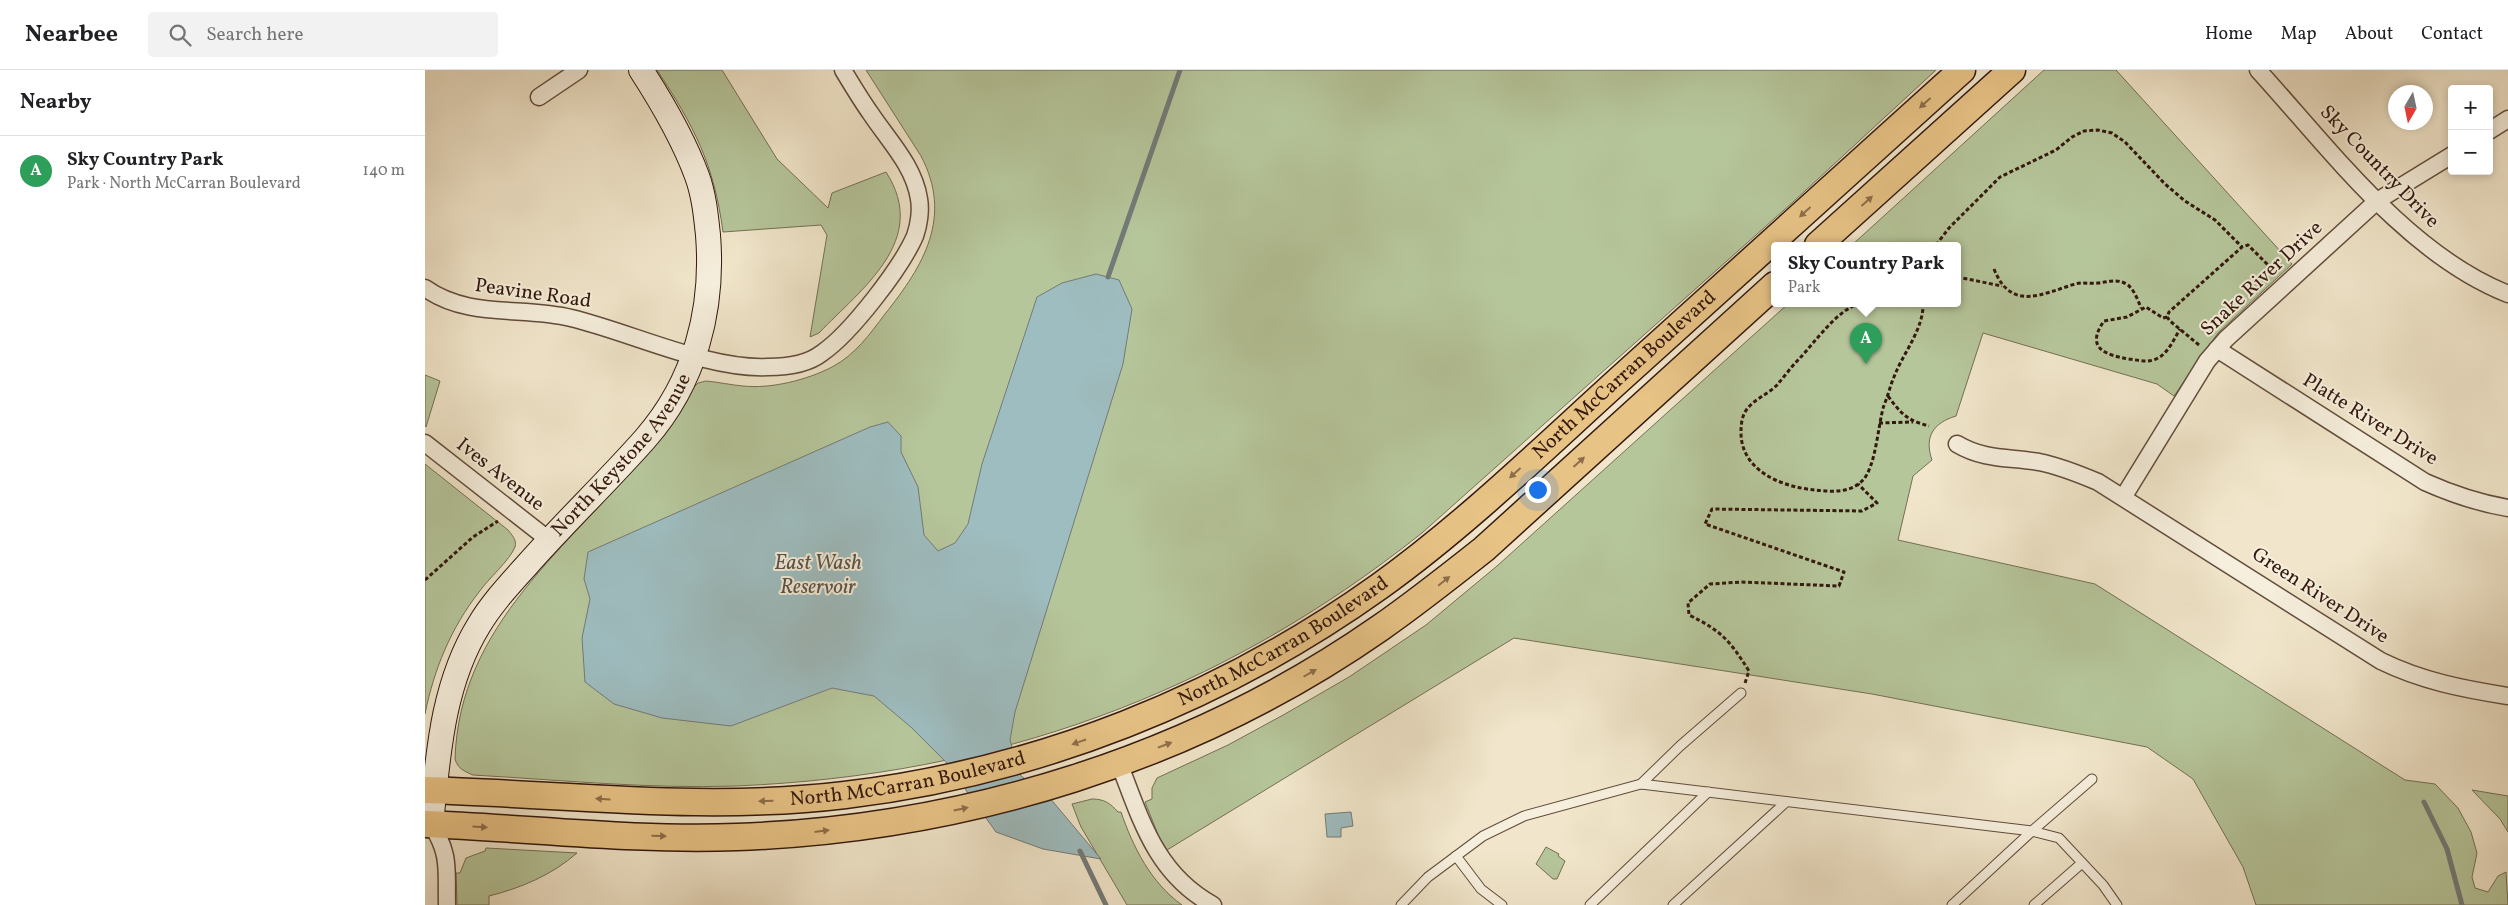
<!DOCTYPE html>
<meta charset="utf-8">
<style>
body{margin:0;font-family:Vollkorn,serif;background:#f2f2f2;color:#202124}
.controls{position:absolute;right:15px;top:15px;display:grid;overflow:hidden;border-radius:5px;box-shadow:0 2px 8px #0003}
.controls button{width:45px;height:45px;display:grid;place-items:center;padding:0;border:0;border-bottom:1px solid #e0e0e0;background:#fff;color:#202124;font:25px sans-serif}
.compass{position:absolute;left:1963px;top:15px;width:45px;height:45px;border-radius:50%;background:#fff;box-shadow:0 2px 8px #0003;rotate:189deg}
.you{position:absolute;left:1112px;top:419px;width:18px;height:18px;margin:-12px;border:4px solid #fff;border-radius:50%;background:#1a73e8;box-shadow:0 0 0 8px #1a73e833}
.badge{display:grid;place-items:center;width:32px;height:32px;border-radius:50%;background:#7c3aed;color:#fff;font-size:16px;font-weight:700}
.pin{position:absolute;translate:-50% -41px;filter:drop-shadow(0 1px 2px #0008)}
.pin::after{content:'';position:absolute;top:26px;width:18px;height:15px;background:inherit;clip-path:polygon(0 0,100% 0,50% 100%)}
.popup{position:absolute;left:1346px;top:172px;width:190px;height:65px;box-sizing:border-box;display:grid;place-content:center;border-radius:5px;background:#fff;filter:drop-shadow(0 1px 4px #0005);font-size:16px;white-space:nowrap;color:#757577}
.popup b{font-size:19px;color:#202124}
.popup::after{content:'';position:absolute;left:50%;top:100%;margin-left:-10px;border:10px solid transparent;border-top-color:#fff}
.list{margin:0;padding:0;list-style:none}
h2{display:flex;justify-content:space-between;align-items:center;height:65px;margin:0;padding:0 20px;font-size:21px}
h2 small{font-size:16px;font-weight:400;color:#757577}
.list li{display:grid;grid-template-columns:32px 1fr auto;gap:15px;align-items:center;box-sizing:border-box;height:70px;padding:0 20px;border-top:1px solid #e0e0e0}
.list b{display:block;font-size:19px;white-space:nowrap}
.list p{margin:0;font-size:16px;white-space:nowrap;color:#757577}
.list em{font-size:16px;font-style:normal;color:#757577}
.icon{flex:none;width:28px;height:28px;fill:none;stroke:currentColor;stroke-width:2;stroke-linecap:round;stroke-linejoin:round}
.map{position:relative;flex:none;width:2083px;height:835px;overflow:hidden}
header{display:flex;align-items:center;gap:30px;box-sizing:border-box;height:70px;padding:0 25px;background:#fff;border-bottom:1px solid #e0e0e0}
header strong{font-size:24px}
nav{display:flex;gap:28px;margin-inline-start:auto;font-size:18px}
.search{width:350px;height:45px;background:#f2f2f2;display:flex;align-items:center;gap:12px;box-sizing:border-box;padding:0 18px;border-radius:5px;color:#757577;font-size:19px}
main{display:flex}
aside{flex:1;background:#fff}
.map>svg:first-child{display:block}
.green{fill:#b6c69b;stroke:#746f54}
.water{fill:#9ebdc0;stroke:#737b78}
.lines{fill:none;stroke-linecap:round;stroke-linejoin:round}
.stream{stroke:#737b78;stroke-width:5}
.lane-casing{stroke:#624c3c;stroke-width:11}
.street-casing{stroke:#624c3c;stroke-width:19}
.secondary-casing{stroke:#33180d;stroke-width:26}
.primary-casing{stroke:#33180d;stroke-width:29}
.path{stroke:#33180d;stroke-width:3;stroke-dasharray:4 2.5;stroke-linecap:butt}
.lane{stroke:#f6efdd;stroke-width:9}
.street{stroke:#f6efdd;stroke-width:16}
.secondary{stroke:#f6efdd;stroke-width:24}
.primary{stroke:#e8c386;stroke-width:26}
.oneway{fill:#8e6e4a}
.labels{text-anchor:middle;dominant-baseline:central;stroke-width:4;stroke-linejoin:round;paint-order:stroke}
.street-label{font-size:20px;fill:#33180d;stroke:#f6efdd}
.water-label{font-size:21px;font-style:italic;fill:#58524c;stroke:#f6efdd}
</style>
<header>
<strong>Nearbee</strong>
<div class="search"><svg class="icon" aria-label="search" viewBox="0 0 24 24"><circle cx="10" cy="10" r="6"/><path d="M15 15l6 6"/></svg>Search here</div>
<nav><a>Home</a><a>Map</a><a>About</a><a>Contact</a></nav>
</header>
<main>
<aside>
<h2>Nearby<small></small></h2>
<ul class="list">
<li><span class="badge" style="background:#2e9e5b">A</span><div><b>Sky Country Park</b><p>Park · North McCarran Boulevard</p></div><em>140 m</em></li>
</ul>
</aside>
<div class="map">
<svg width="2083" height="835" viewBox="0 0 2083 835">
<rect width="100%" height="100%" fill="#f1e6cb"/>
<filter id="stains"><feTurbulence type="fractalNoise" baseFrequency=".004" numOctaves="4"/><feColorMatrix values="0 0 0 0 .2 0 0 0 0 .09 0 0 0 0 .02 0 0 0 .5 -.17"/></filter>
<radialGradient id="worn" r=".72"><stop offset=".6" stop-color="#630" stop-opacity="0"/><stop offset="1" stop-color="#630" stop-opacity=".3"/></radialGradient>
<g class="green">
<path d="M232,0H297L352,89L403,138L407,123L461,102C505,170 437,218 394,263L385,267L402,165L396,155L298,162C289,94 269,56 232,0Z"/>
<path d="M441,0H1511L1368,132L997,463C793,625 571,705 311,716C224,719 135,710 48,705C39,701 33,699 30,689C34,554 145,477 223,381C239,362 252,340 267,319L273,313L281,311C293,312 306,315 318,316C346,319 382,310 407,297C430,285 445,264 460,244C499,195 528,147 496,86Z"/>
<path d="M1619,0H1691L1867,194L1793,263L1749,326L1732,314L1558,263L1531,346C1508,353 1499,367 1507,390L1488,406L1473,470L1670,514L1980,710L2010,714L2033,738L2046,762L2052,783L2047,807L2050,818L2063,822L2073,806L2081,802L2083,835H1831L1818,797L1768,709L1722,677L1447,624L1089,568L742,780L734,767L720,732L727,729V718L732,708L803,675L860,644L924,607L1001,555L1072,496L1364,233H1532V175H1427Z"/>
<polygon points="0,305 15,311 1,357 0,356"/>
<path d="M0,394L83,460C87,465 92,470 90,477C85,490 63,509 54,522C26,558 9,599 0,644Z"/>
<polygon points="2047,720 2083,726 2083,762 2075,749"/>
<path d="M667,729C679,729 685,733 693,742H696C708,777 726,813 757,835H702L656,757L647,734Z"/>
<polygon points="1121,777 1134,784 1133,786 1140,791 1132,809 1128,809 1111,794"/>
<path d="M61,778L152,783C127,805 96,818 64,826V835H32L31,803H35L41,788L60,781Z"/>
</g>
<g class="water">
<polygon points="671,204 694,210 707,239 698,294 590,642 585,670 595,705 624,727 676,789 618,779 571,762 520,691 487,658 449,626 407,618 306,656 237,648 189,634 160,612 157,568 165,529 159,509 163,482 445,357 463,352 476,366 476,382 493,417 499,465 513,481 530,473 543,454 557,394 612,227 637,213"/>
<polygon points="926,742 928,756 916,758 916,767 902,767 900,744"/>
</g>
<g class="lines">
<g class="stream">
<polyline points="683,207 755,0"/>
<polyline points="1999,732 2022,779 2037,835"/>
<polyline points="655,781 681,835"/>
</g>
<defs>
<g id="lane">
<polyline points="1216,714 1607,761 1634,768 1678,815 1692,835"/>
<polyline points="1031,786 1056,819 1077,835"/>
<polyline points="976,835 1003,807 1058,766 1099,746 1216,714 1255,676 1316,623"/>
<polyline points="1165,835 1283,722"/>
<polyline points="1248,835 1361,732"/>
<polyline points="1527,835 1607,761 1667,709"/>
<polyline points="1609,835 1657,793"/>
</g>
<g id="street">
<path d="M1833,0C1905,79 1982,184 2083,224"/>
<polyline points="114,27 154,0"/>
<polyline points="2064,61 2083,49"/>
<path d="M0,218C43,249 98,236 146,248C205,262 283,300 343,297C360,297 383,294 397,283C426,263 476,198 490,166C494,155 496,140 494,129C489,96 464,71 446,44C436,30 427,15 418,0"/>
<path d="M1792,279L2000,412C2027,424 2053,433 2083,438"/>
<polyline points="0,373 124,470"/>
<path d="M1532,374C1559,390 1583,387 1614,392C1634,396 1654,404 1673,412L1956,591C1997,611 2038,619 2083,626"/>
<polyline points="1699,426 1782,291 1801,269 1952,131 2027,85"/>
<path d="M694,693C716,750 731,804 788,835"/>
<path d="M4,759L6,754C26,785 21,800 22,835"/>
</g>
<g id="secondary">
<path id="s1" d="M6,754C13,686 17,615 54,555C67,533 85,514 102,495C140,452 182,412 220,369C270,312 289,240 283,165C281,146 279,125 272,106C258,68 238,34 216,0"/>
</g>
<g id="primary">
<polyline points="1393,175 1587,0"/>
<path id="s2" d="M0,720C140,724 280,742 420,725C612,702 797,629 955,516C1044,452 1124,373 1205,300C1316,200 1426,100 1537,0"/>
<path d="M0,754C103,758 208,771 312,767C540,759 767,689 955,558C991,533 1025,506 1059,479L1350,215"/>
</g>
</defs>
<use href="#lane" class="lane-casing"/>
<use href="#street" class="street-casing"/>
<use href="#secondary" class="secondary-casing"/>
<use href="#primary" class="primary-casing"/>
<g class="path">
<polyline points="1511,175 1524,158 1575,107 1631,80 1647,67 1659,61 1673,60 1687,63 1700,72 1740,114 1760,131 1790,150 1817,177"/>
<path d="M1569,199C1586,242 1617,224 1650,214C1657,212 1665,214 1673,213C1683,212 1693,208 1703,215C1709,220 1713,230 1716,238"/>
<polyline points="1532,207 1577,216"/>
<path d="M1435,233C1411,241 1391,271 1374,289C1366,297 1359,307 1352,315C1342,325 1327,330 1320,342C1317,347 1316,355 1316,361C1315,401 1357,417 1390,420C1407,422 1425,423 1437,411C1451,398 1453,354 1459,335C1463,326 1465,316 1469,307C1478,283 1499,259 1498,233"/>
<path d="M1742,247L1738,248L1721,237L1702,247L1679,251C1660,278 1680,285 1704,289C1713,290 1722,293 1731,289C1743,284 1749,269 1755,259"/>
<polyline points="1774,275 1745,251 1742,247 1744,242 1817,177 1823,175 1851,203"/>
<path d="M1463,326C1477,345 1482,350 1504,356"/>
<polyline points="1454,353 1488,352"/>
<polyline points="0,510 48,467 73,451"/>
<path d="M1320,613L1324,601C1305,571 1297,561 1264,545L1263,533L1285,514L1316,512L1414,516L1419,502L1280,454L1287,439L1437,441L1452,433L1433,414"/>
</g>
<use href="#lane" class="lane"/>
<use href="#street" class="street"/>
<use href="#secondary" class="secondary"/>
<use href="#primary" class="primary"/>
</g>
<defs><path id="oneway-solid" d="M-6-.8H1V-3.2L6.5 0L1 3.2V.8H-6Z" transform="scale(1.25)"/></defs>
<g class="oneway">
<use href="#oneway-solid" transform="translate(1500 33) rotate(138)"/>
<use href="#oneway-solid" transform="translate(1442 131) rotate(-42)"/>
<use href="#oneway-solid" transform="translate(1380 142) rotate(138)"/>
<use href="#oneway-solid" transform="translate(1154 392) rotate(-42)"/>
<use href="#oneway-solid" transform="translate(1090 403) rotate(138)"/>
<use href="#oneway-solid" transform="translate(1019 511) rotate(-39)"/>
<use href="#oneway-solid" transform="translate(885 603) rotate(-30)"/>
<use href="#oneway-solid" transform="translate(654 672) rotate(161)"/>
<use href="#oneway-solid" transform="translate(740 675) rotate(-21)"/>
<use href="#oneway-solid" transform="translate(178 729) rotate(-177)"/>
<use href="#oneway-solid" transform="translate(341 731) rotate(178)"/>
<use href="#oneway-solid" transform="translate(536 739) rotate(-12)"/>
<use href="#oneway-solid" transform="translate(55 757) rotate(3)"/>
<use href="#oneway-solid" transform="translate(397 761) rotate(-7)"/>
<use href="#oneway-solid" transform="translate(234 766) rotate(2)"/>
</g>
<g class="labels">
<g class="street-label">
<text transform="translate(1954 97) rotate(46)">Sky Country Drive</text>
<text transform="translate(1837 209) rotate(-43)">Snake River Drive</text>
<text transform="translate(108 224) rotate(8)">Peavine Road</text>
<text stroke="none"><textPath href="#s2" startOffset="1324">North McCarran Boulevard</textPath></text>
<text transform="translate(1945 350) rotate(32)">Platte River Drive</text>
<text stroke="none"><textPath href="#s1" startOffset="429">North Keystone Avenue</textPath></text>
<text transform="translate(75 405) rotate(38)">Ives Avenue</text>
<text transform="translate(1895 526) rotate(33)">Green River Drive</text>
<text stroke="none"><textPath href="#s2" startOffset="889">North McCarran Boulevard</textPath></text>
<text stroke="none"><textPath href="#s2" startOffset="485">North McCarran Boulevard</textPath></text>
</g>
<g class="water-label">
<text x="393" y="493">East Wash<tspan x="393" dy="24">Reservoir</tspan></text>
</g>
</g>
<rect width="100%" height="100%" filter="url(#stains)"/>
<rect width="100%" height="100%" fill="url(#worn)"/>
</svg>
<div class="controls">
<button>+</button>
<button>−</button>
</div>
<svg class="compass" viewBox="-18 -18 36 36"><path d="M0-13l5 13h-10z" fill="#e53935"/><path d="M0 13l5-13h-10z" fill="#757577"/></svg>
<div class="you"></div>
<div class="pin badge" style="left:1441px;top:294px;background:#2e9e5b">A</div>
<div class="popup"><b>Sky Country Park</b>Park</div>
</div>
</main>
